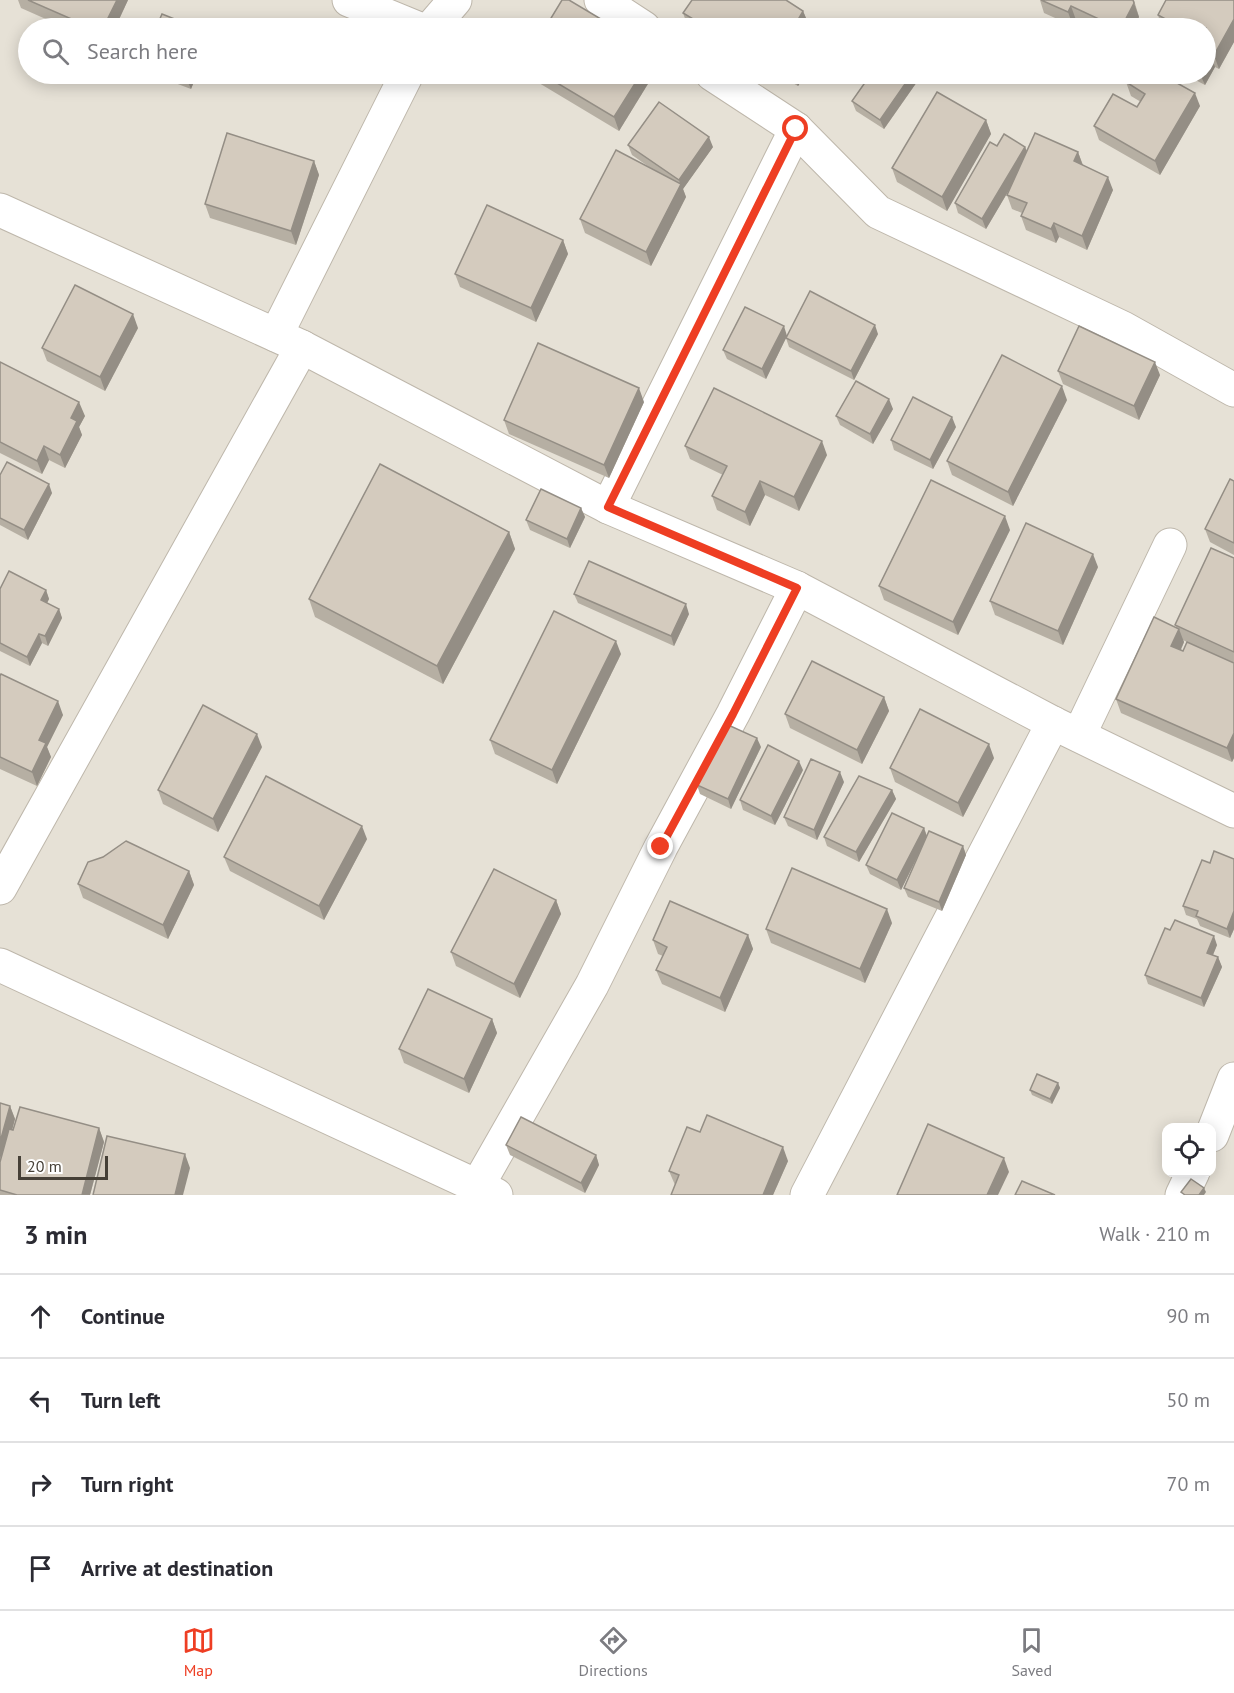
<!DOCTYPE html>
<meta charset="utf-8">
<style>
body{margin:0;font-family:"PT Sans",sans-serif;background:#f7f7f7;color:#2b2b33}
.controls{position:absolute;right:18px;bottom:18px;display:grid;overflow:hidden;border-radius:12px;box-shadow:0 3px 15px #0003}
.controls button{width:54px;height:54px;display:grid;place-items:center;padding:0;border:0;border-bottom:2px solid #e1e1e2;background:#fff;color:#2b2b33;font:30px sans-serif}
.scale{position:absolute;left:18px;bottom:15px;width:90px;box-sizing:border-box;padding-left:6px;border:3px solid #464037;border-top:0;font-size:16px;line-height:21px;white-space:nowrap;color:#464037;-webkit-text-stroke:4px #fff;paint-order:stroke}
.stop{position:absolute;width:18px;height:18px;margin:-14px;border:4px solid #ee3e23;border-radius:50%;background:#fff}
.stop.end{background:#ee3e23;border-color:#fff;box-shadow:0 2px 6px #0008}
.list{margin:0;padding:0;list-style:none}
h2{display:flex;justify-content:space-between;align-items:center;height:78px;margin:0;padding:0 24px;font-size:26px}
h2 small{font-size:20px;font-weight:400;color:#7c7c81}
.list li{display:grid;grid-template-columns:39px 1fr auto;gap:18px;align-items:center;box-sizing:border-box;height:84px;padding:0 24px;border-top:2px solid #e1e1e2}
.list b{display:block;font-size:22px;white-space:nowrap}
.list em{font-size:20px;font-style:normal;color:#7c7c81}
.icon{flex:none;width:33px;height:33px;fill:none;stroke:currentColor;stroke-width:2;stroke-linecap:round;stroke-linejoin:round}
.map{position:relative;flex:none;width:1234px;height:1195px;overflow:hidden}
.search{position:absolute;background:#fff;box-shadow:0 3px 15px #0003;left:18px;right:18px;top:18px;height:66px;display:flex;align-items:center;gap:15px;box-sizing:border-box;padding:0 21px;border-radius:33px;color:#7c7c81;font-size:22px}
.sheet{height:414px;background:#fff}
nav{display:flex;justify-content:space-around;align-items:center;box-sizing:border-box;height:84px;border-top:2px solid #e1e1e2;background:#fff;font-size:16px;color:#7c7c81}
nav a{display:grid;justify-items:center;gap:3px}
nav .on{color:#ee3e23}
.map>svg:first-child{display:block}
.residential{fill:#e6e1d6;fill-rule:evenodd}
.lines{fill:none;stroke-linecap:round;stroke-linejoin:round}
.minor-casing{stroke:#beb7ab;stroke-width:35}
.minor{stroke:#fff;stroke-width:33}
.wall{fill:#b6afa3;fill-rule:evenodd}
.shaded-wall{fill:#948e85}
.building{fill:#d4cbbe;stroke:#948e85;stroke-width:1.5}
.route{stroke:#ee3e23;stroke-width:8}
</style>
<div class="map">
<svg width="1234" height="1195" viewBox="0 0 1234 1195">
<rect width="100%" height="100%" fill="#f3efe8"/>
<path class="residential" d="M0,0H1234V1195H0ZM28,28H1206V74H28ZM1166,1128H1212V1172H1166Z"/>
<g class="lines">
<defs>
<g id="minor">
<polyline points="349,0 417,28"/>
<polyline points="601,0 644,28"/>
<polyline points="431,28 455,0"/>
<polyline points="712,74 796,129 878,212 1123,328 1234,390"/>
<polyline points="0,210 302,347 0,888"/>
<polyline points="276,335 407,74"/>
<polyline points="302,347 608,507 797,588 1053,723 1234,811"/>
<polyline points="608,507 796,129"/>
<polyline points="1079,735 1170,545"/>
<polyline points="0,965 496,1195"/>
<polyline points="1212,1135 1234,1079"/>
<polyline points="478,1185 592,985 661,847 733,714 797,588"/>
<polyline points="807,1195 1053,723"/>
<polyline points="1182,1195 1193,1172"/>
</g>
</defs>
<use href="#minor" class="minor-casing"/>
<use href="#minor" class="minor"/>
</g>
<g class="wall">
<polygon points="18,0 128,0 115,28 66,28 21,8"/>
<polygon points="1040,0 1134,0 1139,17 1133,28 1094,28 1076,20 1073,26 1044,13"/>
<polygon points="1234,0 1234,42 1219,69 1215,67 1205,85 1184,74 1206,74 1206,28 1162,28 1158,15"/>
<polygon points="803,11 808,23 816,28 691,28 688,27 683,13"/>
<polygon points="151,74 197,74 191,89"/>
<polygon points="528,74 654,74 619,131 529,77"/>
<polygon points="777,74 806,74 798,86"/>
<polygon points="871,74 917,74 919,79 884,129 856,111 852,101"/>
<polygon points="1126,82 1200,106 1160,175 1099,140 1094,126 1137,107 1141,102 1131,96"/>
<polygon points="986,120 991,134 947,211 897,182 892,168"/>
<polygon points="628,145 713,147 683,189 686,197 651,266 585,233 580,219 652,169 632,155"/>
<polygon points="997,146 1025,147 1027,151 1078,152 1083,165 1113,190 1087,250 1059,237 1056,243 1026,230 1021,216 1022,213 1012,209 1007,195 1012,185 986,229 958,213 955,203"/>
<polygon points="314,161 319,175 296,245 210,218 205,204"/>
<polygon points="563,240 568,254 536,322 460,287 455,274"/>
<polygon points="138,328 105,391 47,361 42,348"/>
<polygon points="878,334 854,380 789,347 786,338 766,379 727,359 723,350 787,335"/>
<polygon points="0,362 85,416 79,427 82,435 65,468 49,460 42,474 0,453"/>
<polygon points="1058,371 1160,375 1139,420 1063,384"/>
<polygon points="1067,400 1013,506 952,475 947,461"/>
<polygon points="644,402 609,478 509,434 504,420"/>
<polygon points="893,409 873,444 840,425 836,416"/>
<polygon points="956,427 933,469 894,450 891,440"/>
<polygon points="685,446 827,455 799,511 765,495 750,526 717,510 712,496 723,475 690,459"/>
<polygon points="0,475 52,493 28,540 0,525"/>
<polygon points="1234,481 1234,555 1210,542 1205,529"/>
<polygon points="581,508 585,517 570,548 530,530 526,520"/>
<polygon points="1010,530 958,635 884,600 879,586"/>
<polygon points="509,532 515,549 443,684 315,617 309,599"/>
<path d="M1234,558V758L1232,762L1121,713L1116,699L1176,627L1175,625ZM1183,640L1187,642L1183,651L1181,650L1184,642Z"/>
<polygon points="1098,567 1063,645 995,615 990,601"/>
<polygon points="0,589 46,590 49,599 47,603 59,609 62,618 48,646 42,643 30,666 0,651"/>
<polygon points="574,594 689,614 674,646 578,603"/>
<polygon points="621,654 557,784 495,754 490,740"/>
<polygon points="0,676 63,715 47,747 51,757 37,786 0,769"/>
<polygon points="884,697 889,711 862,764 790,728 785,714"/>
<polygon points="262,747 218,832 163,804 158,790"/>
<polygon points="761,747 731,809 700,794 697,785"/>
<polygon points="994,758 963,817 895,782 890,768"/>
<polygon points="803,770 775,825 743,810 740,800"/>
<polygon points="844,782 817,840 788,826 784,817"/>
<polygon points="892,790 896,799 859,862 827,846 824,837"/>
<polygon points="924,828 927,836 963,846 966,855 942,911 908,897 904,888 920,852 901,890 870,874 866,865"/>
<polygon points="367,839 324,920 230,871 224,857"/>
<polygon points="1234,859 1234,929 1230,938 1200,926 1197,919 1186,915 1183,906 1210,863"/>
<polygon points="189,871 194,885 168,939 83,898 78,884"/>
<polygon points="556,900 561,914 520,998 456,966 451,952"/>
<polygon points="892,923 865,983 771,943 766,929"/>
<polygon points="1170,930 1217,945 1213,955 1218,957 1222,967 1204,1007 1148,984 1145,975"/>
<polygon points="748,935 753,949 725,1012 662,984 656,970 663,956 658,954 653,940"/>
<polygon points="492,1019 497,1033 469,1093 404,1063 399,1049"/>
<polygon points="1058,1083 1060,1088 1052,1104 1032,1095 1030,1090"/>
<polygon points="0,1103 10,1106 15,1119 12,1130 99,1128 104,1142 90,1195 0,1195"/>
<polygon points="700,1132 788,1161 773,1195 671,1195 675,1185 669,1171"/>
<polygon points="506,1145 596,1155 599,1165 585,1193 510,1155"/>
</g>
<g class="shaded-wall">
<polygon points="117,0 128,0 115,28 103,28"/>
<polygon points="1133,0 1139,17 1133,28 1121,28"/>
<polygon points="1071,6 1076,20 1073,26 1068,12"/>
<polygon points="803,11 809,25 799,18"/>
<polygon points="1234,19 1234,42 1219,69 1214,55"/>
<polygon points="1210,53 1215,67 1205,85 1200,74 1206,74 1206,60"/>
<polygon points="190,74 197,74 191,89 187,80"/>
<polygon points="641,74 654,74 619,131 614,117"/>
<polygon points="793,74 806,74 798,86"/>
<polygon points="912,74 917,74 919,79 884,129 880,120"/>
<polygon points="1195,93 1200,106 1160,175 1155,161"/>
<polygon points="986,120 991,134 947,211 942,197"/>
<polygon points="709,137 713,147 683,189 686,197 651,266 646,252 680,184 679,180"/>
<polygon points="1025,147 1029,156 986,229 982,219"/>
<polygon points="1078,152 1083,166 1074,161"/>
<polygon points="314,161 319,175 296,245 291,231"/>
<polygon points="1108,177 1113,190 1087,250 1082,236"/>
<polygon points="1054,223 1059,237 1056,243 1051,229"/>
<polygon points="563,240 568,254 536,322 531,308"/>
<polygon points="133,314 138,328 105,391 100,377"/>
<polygon points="875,325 878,334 854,380 851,371"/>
<polygon points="784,326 787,336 766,379 762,369"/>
<polygon points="1155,362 1160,375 1139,420 1134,406"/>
<polygon points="1062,386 1067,400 1013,506 1008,492"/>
<polygon points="639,388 644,402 609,478 604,465"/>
<polygon points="889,399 893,409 873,444 870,434"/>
<polygon points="79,402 85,416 79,427 82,435 65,468 60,455 71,418"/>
<polygon points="952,417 956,427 933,469 930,460"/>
<polygon points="822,441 827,455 799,511 794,497"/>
<polygon points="44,446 49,460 42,474 37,461"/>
<polygon points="760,481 765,495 750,526 745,512"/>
<polygon points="49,484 52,493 28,540 24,530"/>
<polygon points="581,508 585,517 570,548 567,539"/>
<polygon points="1005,516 1010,530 958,635 953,622"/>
<polygon points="509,532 515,549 443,684 437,666"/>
<polygon points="1093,554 1098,567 1063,645 1058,631"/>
<polygon points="46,590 49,599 44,609 41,600"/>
<polygon points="686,604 689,614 674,646 671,636"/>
<polygon points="59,609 62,618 48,646 45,636"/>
<polygon points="1179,629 1184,642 1176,660 1171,646"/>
<polygon points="39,634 42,643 30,666 27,657"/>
<polygon points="616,641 621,654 557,784 552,770"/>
<polygon points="884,697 889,711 862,764 857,750"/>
<polygon points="58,701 63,715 47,747 51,757 37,786 32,772 39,740"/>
<polygon points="1234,733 1234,758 1232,762 1227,748"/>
<polygon points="257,734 262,747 218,832 213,819"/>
<polygon points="757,738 761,747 731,809 728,799"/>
<polygon points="989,744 994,758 963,817 958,803"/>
<polygon points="799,761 803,770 775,825 771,816"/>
<polygon points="840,772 844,782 817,840 814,830"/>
<polygon points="892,790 896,799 859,862 856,852"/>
<polygon points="362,826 367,839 324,920 319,906"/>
<polygon points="924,828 927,837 901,890 897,880"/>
<polygon points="963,846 966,855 942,911 939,902"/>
<polygon points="189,871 194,885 168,939 163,925"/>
<polygon points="556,900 561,914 520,998 514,984"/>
<polygon points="887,909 892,923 865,983 860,969"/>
<polygon points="1234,911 1234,929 1230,938 1227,929"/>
<polygon points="748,935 753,949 725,1012 720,998"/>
<polygon points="1214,936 1217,945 1210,962 1207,953"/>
<polygon points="1218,957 1222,967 1204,1007 1201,998"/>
<polygon points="492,1019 497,1033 469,1093 464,1079"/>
<polygon points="1058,1083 1060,1088 1052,1104 1050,1099"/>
<polygon points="10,1106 15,1119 3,1164 0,1156 0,1142"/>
<polygon points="99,1128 104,1142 90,1195 82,1195"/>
<polygon points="783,1147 788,1161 773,1195 763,1195"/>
<polygon points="185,1154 190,1168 183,1195 175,1195"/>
<polygon points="596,1155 599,1165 585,1193 581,1183"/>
<polygon points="1004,1158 1009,1172 998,1195 987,1195"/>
<polygon points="1204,1188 1206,1192 1204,1195 1199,1195"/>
</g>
<g class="building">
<polygon points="28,0 117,0 103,28 92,28"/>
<polygon points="562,0 569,0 616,28 545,28"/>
<polygon points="692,0 786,0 803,11 799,18 816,28 708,28 683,13"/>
<polygon points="1041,0 1133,0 1134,3 1121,28 1118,28 1071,6 1068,12"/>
<polygon points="1166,0 1234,0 1234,19 1214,55 1210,53 1206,60 1206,28 1182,28 1158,15"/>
<polygon points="162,14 197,28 156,28"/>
<polygon points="171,74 190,74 187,80"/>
<polygon points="542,74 641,74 614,117"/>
<polygon points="871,74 912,74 880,120 852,101"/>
<polygon points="1131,74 1161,74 1195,93 1155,161 1094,126 1113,94 1137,107 1145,94 1126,82"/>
<polygon points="937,92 986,120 942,197 892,168"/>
<polygon points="659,102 709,137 679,180 628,145"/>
<polygon points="227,133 314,161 291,231 205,204"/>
<polygon points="1035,133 1078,152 1074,161 1108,177 1082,236 1054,223 1051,229 1021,216 1027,203 1007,195"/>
<polygon points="1004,134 1025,147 982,219 955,203 990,142 997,146"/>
<polygon points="616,150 681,184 646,252 580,219"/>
<polygon points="487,205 563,240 531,308 455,274"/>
<polygon points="75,285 133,314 100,377 42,348"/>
<polygon points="810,291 875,325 851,371 786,338"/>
<polygon points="745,307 784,326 762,369 723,350"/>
<polygon points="1079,326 1155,362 1134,406 1058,371"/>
<polygon points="538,343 639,388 604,465 504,420"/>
<polygon points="1002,355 1062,386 1008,492 947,461"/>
<polygon points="0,362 79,402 71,418 77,421 60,455 44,446 37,461 0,442"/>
<polygon points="856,381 889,399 870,434 836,416"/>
<polygon points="714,388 822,441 794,497 760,481 745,512 712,496 727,466 685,446"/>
<polygon points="913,397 952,417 930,460 891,440"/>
<polygon points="7,462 49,484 24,530 0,518 0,475"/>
<polygon points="380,464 509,532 437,666 309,599"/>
<polygon points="1230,479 1234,481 1234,543 1205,529"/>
<polygon points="931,480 1005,516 953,622 879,586"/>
<polygon points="541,489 581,508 567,539 526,520"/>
<polygon points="1026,523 1093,554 1058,631 990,601"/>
<polygon points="1211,548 1234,558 1234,652 1175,625"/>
<polygon points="589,561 686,604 671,636 574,594"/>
<polygon points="9,571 46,590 41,600 59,609 45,636 39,634 27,657 0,643 0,589"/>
<polygon points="554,611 616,641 552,770 490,740"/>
<polygon points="1154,617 1179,629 1171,646 1183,651 1187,642 1234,663 1234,733 1227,748 1116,699"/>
<polygon points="812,661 884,697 857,750 785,714"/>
<polygon points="1,674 58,701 39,740 46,743 32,772 0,757 0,676"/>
<polygon points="203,705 257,734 213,819 158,790"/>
<polygon points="920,709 989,744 958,803 890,768"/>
<polygon points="726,724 757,738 728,799 697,785"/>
<polygon points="768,745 799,761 771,816 740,800"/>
<polygon points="811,759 840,772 814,830 784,817"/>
<polygon points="266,776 362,826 319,906 224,857"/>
<polygon points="859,776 892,790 856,852 824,837"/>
<polygon points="892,813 924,828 897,880 866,865"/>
<polygon points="929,831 963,846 939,902 904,888"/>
<polygon points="126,841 189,871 163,925 78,884 88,862 103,857"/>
<polygon points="1214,851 1234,859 1234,911 1227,929 1196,916 1198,911 1183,906 1202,860 1210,863"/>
<polygon points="792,868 887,909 860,969 766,929"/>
<polygon points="494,869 556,900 514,984 451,952"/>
<polygon points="670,901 748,935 720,998 656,970 667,947 653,940"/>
<polygon points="1175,920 1214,936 1207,953 1218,957 1201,998 1145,975 1165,928 1170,930"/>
<polygon points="428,989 492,1019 464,1079 399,1049"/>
<polygon points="1037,1074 1058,1083 1050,1099 1030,1090"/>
<polygon points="0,1103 10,1106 0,1142"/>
<polygon points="20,1107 99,1128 82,1195 17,1195 0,1190 0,1162 9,1129 13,1130"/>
<polygon points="707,1115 783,1147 763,1195 671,1195 679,1175 669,1171 687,1127 700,1132"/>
<polygon points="521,1117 596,1155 581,1183 506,1145"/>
<polygon points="928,1124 1004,1158 987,1195 897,1195"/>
<polygon points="107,1136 185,1154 175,1195 93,1195"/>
<polygon points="1191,1179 1204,1188 1199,1195 1185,1195 1181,1192"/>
<polygon points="1022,1181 1055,1195 1015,1195"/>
</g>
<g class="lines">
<polyline class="route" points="661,847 733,714 797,588 608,507 796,129"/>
</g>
</svg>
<div class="controls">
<button><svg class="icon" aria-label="locate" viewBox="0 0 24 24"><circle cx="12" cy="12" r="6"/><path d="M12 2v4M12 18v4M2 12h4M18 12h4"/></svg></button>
</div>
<div class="scale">20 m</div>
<div class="stop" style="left:796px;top:129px"></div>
<div class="stop end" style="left:661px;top:847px"></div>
<div class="search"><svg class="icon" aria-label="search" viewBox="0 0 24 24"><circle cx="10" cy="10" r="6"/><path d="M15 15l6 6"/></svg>Search here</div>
</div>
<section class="sheet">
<h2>3 min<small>Walk · 210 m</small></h2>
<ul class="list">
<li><svg class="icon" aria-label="ahead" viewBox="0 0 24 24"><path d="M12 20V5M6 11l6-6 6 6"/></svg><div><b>Continue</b></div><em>90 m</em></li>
<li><svg class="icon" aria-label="left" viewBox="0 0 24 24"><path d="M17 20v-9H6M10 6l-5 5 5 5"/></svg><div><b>Turn left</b></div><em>50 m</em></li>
<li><svg class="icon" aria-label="right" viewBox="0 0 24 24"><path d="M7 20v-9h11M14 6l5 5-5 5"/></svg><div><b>Turn right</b></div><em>70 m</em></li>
<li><svg class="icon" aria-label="arrive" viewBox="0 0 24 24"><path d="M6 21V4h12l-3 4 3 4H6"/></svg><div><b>Arrive at destination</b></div></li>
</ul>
</section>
<nav>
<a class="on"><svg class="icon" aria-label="map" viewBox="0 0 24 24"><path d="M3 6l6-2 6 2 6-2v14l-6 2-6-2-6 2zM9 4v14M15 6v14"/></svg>Map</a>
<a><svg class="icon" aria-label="directions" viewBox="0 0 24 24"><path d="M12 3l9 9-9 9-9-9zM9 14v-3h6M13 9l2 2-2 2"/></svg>Directions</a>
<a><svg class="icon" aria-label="saved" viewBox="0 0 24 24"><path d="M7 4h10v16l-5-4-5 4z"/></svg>Saved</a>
</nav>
